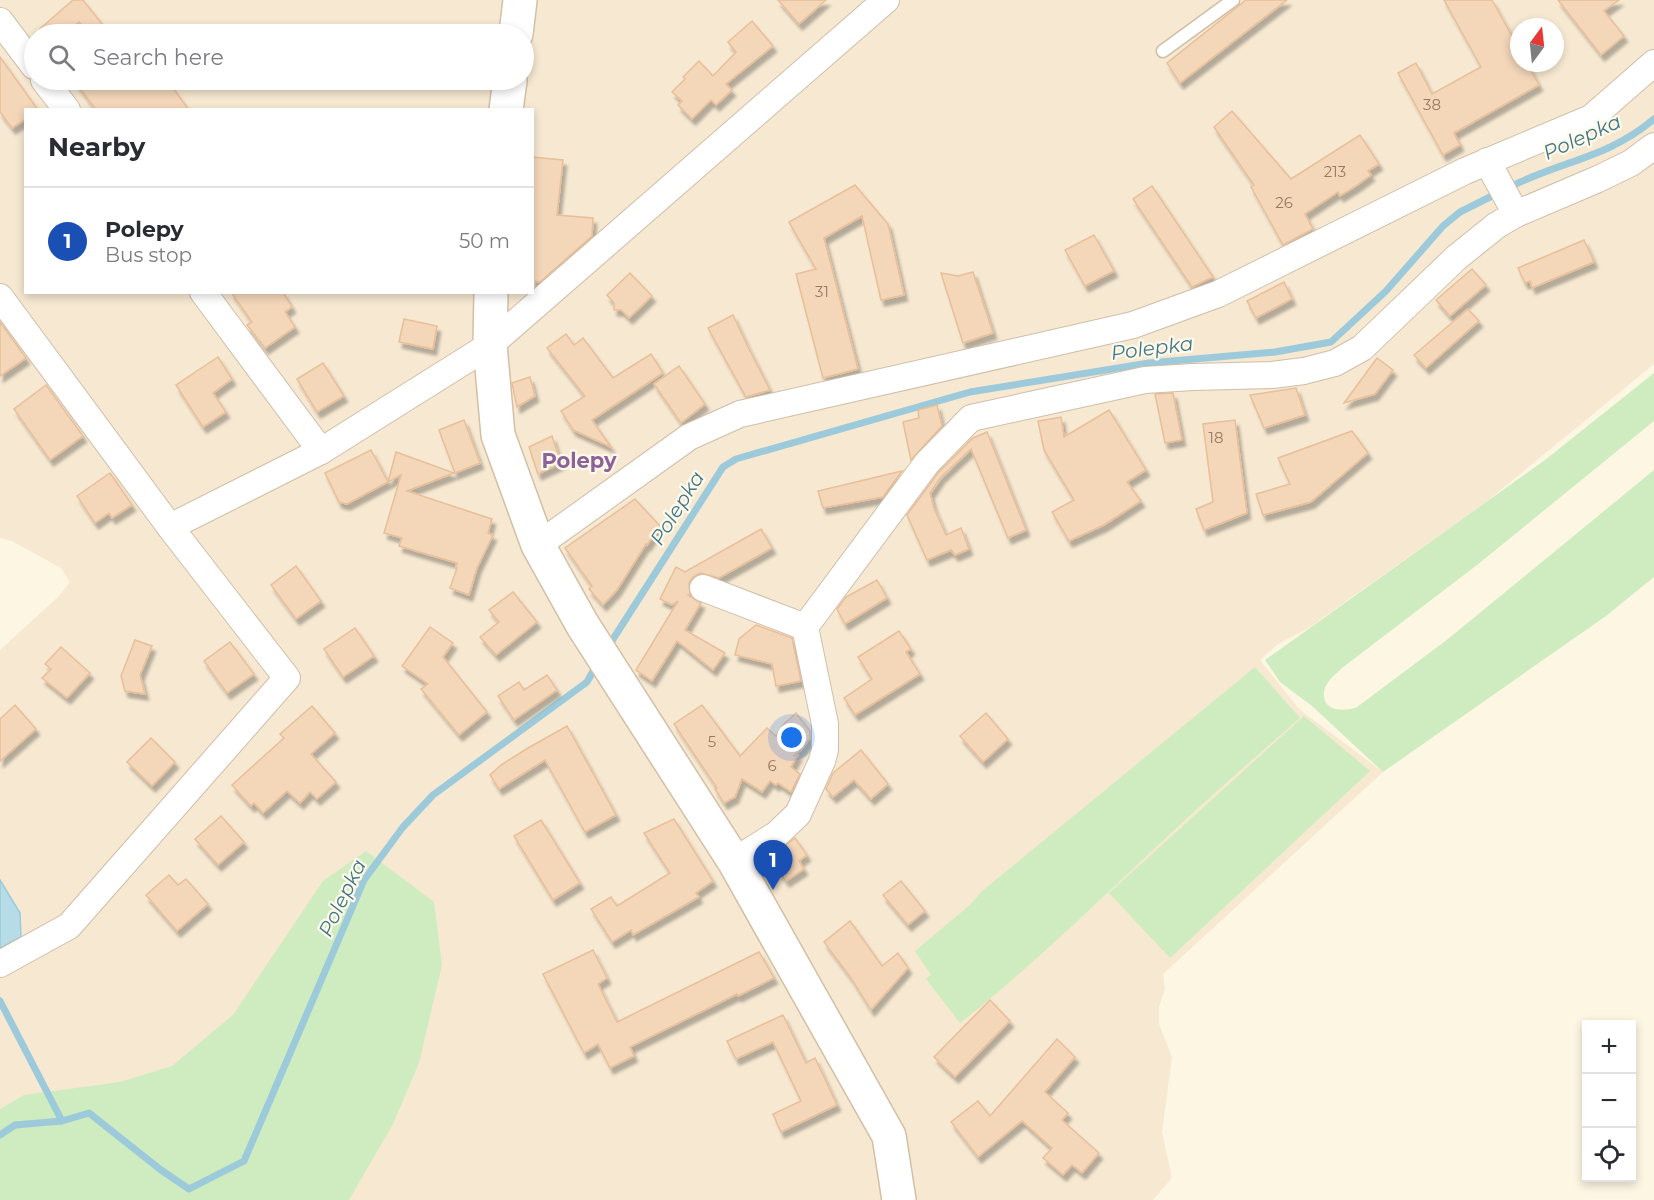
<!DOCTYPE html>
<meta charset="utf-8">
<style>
body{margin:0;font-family:Montserrat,sans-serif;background:#f7f7f7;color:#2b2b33}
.controls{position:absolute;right:18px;bottom:18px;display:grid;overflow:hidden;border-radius:0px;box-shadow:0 3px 9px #0003}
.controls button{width:54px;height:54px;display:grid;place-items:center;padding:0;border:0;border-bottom:2px solid #e1e1e2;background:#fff;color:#2b2b33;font:30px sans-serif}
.compass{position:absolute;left:1510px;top:18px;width:54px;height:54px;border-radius:50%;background:#fff;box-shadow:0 3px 9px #0003;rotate:15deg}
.you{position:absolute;left:792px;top:738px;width:21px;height:21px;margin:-15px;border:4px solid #fff;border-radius:50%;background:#1a73e8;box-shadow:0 0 0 9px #1a73e833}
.badge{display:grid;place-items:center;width:39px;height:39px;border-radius:50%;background:#7c3aed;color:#fff;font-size:20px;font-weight:700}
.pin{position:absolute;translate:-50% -50px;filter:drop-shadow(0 2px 3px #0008)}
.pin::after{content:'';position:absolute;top:32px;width:21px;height:18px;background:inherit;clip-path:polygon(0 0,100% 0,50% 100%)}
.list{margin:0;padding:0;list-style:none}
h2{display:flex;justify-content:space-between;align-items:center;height:78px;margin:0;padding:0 24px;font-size:26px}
h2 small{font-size:20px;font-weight:400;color:#7c7c81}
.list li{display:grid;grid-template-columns:39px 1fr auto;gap:18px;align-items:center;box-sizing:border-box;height:108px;padding:0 24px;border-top:2px solid #e1e1e2}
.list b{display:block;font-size:22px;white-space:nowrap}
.list p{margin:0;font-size:20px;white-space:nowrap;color:#7c7c81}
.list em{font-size:20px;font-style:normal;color:#7c7c81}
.icon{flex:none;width:33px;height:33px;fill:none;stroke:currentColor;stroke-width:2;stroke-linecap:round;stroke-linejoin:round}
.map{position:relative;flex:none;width:1654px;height:1200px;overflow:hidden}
.search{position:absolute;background:#fff;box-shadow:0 3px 9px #0003;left:24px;top:24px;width:510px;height:66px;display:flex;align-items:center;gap:15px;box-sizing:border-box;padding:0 21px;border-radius:33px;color:#7c7c81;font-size:22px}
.panel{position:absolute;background:#fff;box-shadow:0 3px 9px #0003;left:24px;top:108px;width:510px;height:186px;border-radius:0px}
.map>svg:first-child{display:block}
.residential{fill:#f6e8d1;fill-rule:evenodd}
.green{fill:#ceecc0}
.water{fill:#b6dce8;stroke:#9ccada;stroke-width:1.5}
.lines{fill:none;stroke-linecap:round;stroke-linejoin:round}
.stream{stroke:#9ccada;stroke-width:7}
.building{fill:#f4d6b9;stroke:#e8bf98;stroke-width:1.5;filter:url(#shadow)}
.lane-casing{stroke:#cfbea9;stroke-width:15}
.street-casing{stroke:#cfbea9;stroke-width:28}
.secondary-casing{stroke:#d3bfa5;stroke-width:36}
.lane{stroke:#fff;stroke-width:12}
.street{stroke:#fff;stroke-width:26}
.secondary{stroke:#fff;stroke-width:33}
.labels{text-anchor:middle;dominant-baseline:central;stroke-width:4.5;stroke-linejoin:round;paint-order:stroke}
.number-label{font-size:15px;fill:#967b64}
.water-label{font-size:20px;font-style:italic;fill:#40788b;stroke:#fff9ea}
.quarter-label{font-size:21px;font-weight:bold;fill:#8d629b;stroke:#fff9ea}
</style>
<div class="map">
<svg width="1654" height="1200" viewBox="0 0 1654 1200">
<defs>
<filter id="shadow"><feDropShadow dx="3.5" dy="6" stdDeviation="1.5" flood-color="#0004"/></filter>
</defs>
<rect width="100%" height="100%" fill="#fdf6e3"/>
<path class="residential" d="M0,0H1654V364L1486,502L1307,629L1278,644L1260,660L1299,709L1383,772L1163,974L1165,989L1159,1007V1024L1172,1057L1162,1132L1172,1178L1153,1200H153L0,1123V650L58,597L70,582L61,568L12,541L0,538ZM1519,27H1555V63H1519ZM34,34H524V80H34ZM26,110H532V292H26Z"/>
<g class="green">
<path d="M1654,373V421L1477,565L1342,668C1336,674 1325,682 1324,692C1322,712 1344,712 1357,707L1448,639L1654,470V577L1606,616L1383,772L1312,706L1280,682L1265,660L1545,460Z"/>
<path d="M1255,667L1300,718C1261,752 1222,786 1184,821C1110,889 1039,961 960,1023L926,979L931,975L915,951L971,904L981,892Z"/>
<polygon points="1304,716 1370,771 1170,958 1109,893"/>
<polygon points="366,851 434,902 442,965 419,1063 393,1124 349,1200 0,1200 0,1109 24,1095 120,1082 172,1066 233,1015 323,881"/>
</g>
<polygon class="water" points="0,880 20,913 21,937 0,948"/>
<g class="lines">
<g class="stream">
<path d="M1508,188C1559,161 1607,159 1654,119"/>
<polyline points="608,647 723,467 736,459 970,392 1149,363 1275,352 1331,342 1386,291 1443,226 1460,212 1498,193"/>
<polyline points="0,1001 62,1121"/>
<polyline points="0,1135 15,1125 62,1121 89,1113 161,1170 189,1189 244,1161 364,880 403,827 433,795 587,682 597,664"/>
</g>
</g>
<g class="building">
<polygon points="73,0 83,0 110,34 90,34 79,22 64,34 34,34"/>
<polygon points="778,0 826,0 799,24"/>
<polygon points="1246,0 1287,0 1180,83 1167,63"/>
<polygon points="1444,0 1492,0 1519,49 1519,63 1527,63 1539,85 1454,133 1460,145 1443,155 1398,73 1416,63 1432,94 1481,67"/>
<polygon points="1558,0 1619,0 1604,11 1624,36 1601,55"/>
<polygon points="752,21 773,46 726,84 732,90 716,105 711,100 692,119 678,105 682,101 672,92 685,79 683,77 699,61 713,76 736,52 728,42"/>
<polygon points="0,57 38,110 26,110 26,119 12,128 0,112"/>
<polygon points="74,80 167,80 189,110 96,110"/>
<polygon points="1232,111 1291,179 1360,135 1379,164 1368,171 1371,175 1356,186 1340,196 1338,192 1305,214 1313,229 1283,245 1251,187 1254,185 1214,127"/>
<polygon points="532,157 563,160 557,215 593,218 592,236 540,282 532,281"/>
<polygon points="855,185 888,224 904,295 881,300 862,216 824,238 858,369 823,378 796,274 816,269 789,222"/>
<polygon points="1152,186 1213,277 1192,287 1133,199"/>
<polygon points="1094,235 1114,271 1085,286 1065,250"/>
<polygon points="1584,240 1594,262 1532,288 1530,281 1525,283 1518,268"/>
<polygon points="1472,269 1486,285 1450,316 1436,300"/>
<polygon points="973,272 993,333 963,343 941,273 958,276"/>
<polygon points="630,273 652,296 629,318 621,310 614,310 614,303 607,295"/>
<polygon points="1284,282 1292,299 1256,318 1247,301"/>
<polygon points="231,292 283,292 292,307 285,312 295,327 265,348 247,325 252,322"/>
<polygon points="1468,309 1479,321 1426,368 1414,355"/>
<polygon points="733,315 748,347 770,390 746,397 708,328"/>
<polygon points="404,319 437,326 433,349 399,342"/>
<polygon points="0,322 26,358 0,376"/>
<polygon points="566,334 574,345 583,338 613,378 651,354 663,373 592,420 611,447 573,430 561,411 585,396 547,348"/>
<polygon points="218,357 232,379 213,393 226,412 203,427 176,385"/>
<polygon points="1377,358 1393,370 1375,394 1344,403"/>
<polygon points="323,363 344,396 317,412 297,379"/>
<polygon points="679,366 705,404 681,423 654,384"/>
<polygon points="530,377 535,396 517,407 512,383"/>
<polygon points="46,385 83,436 50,460 14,409"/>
<polygon points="1296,388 1305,415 1264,428 1250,395"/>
<polygon points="1173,393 1182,440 1165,443 1155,394"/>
<polygon points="937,405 942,426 911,460 903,422 919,418 918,410"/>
<polygon points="1109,410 1146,470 1127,482 1141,501 1104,525 1069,541 1052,512 1074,500 1044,450 1038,421 1061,417 1064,437"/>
<polygon points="464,420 480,463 455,473 439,430"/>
<polygon points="1235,420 1247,513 1204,530 1196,509 1213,502 1203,424"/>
<polygon points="1352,431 1368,453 1311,502 1263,515 1256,494 1290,484 1278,458"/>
<polygon points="987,432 1026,530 1008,538 971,449 941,477 930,493 934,508 946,535 961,528 969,549 955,555 951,550 927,560 907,515 938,473 973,438"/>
<polygon points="552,436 561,463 538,474 529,447"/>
<polygon points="371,450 388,482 347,504 339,502 325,473"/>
<polygon points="396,452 454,473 407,491 492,519 488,533 493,535 477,568 469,595 450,588 457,568 456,567 457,563 399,546 402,538 384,533 401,475 388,482"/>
<polygon points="902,471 883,497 823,508 818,491"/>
<polygon points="110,473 132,505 112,518 109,513 95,523 77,496"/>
<polygon points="635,499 660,526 647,545 646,544 617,590 603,605 589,589 592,586 565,548"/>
<polygon points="761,529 772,548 719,578 700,573 693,577 689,583 690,594 688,595 701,603 685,630 725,653 713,670 677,641 652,681 636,670 678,601 672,605 660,599 676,567 685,572"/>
<polygon points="296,566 321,601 296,619 271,585"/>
<polygon points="877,580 887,598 845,624 837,609 846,597"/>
<polygon points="513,592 537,622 496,655 480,637 499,622 489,610"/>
<polygon points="756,625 792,638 801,681 776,686 772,664 735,655 739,639"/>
<polygon points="430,627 453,643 443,657 487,712 459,735 421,689 428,684 402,666"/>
<polygon points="355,628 374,656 343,677 324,649"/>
<polygon points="899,631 911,649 906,652 920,674 855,715 844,698 872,679 858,657"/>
<polygon points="135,640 152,646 140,675 145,694 125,691 121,676"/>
<polygon points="230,642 254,674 227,693 204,661"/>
<polygon points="61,647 90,673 67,698 42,678 51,669 45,664"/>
<polygon points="547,675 557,690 514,720 498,696 519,682 524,690"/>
<polygon points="15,705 36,729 0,761 0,719"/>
<polygon points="702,705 740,756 767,728 776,736 784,724 796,713 810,731 810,738 802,749 793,756 798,755 791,767 800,774 791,792 778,783 776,785 770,781 762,792 742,779 735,797 724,803 715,789 717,788 674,724"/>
<polygon points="312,706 335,733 311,754 336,782 317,799 310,792 300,803 287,791 263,813 254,803 251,806 232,785 284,738 280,734"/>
<polygon points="986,713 1008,739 983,762 960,736"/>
<polygon points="567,726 616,815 585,832 545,760 499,789 490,775 501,765 528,748"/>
<polygon points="151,738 175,762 152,786 127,762"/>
<polygon points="861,750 888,784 871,799 854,780 833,797 826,789 833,773"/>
<polygon points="221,816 244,842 218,865 195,839"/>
<polygon points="674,819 713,881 696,893 699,897 633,935 631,930 612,942 591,909 611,897 617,906 670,873 644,833"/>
<polygon points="541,820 580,883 553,900 514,836"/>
<polygon points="795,838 807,855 799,861 804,869 786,881 769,857"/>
<polygon points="169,875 178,885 186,879 208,904 177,931 146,895"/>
<polygon points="901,881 925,911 908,925 883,895"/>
<polygon points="850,921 882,966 898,953 908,968 871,1010 851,978 824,942"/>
<polygon points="593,950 607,978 598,984 617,1022 759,952 774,978 738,996 737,994 630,1047 634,1056 610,1068 598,1044 584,1053 543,974"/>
<polygon points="990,1000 1010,1021 955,1077 934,1057"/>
<polygon points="783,1015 806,1063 815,1058 837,1105 781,1132 773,1114 801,1101 773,1042 736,1059 727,1041"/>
<polygon points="1057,1039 1075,1057 1045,1092 1068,1113 1062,1120 1099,1153 1082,1173 1072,1165 1063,1175 1043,1158 1052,1148 1022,1121 978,1157 951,1122 978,1101 990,1116"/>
</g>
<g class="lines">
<defs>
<polyline id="lane" points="1163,51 1233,0"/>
<g id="street">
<polyline points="0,21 34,66"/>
<polyline points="44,80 67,110"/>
<polyline points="1487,161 1516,214"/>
<polyline points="203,292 321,451"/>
<polyline points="0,297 170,527 287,678 69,926 0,964"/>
<polyline points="170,527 321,451 490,345 886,0"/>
<polyline points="538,545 689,437 740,414 1133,325 1218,294 1465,171 1591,118 1654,63"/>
<polyline points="703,588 805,627"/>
<polyline points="734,861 777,834 798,814 822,761 825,750 825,724 805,627 927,463 971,418 1145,380 1193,377 1272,375 1304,371 1335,363 1362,348 1456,258 1497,225 1516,214 1598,179 1631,163 1654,146"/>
</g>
<g id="secondary">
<polyline points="516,34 520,0"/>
<polyline points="506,110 510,80"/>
<polyline points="491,292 490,345 498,435 538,545 582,624 734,861 889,1136 899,1200"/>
</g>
</defs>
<use href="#lane" class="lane-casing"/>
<use href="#street" class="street-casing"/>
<use href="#secondary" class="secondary-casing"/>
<use href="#lane" class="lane"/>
<use href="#street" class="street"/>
<use href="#secondary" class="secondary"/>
</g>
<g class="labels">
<g class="number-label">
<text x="1432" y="104">38</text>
<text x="1335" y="171">213</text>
<text x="1284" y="202">26</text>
<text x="822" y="291">31</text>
<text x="1216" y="437">18</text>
<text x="712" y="741">5</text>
<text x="772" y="765">6</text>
</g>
<g class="water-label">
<text transform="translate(1582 137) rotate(-24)">Polepka</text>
<text transform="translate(1152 348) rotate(-7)">Polepka</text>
<text transform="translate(677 508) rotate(-58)">Polepka</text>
<text transform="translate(342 898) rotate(-64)">Polepka</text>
</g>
<g class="quarter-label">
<text x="579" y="460">Polepy</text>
</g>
</g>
</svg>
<div class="controls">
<button>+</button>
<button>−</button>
<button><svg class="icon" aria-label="locate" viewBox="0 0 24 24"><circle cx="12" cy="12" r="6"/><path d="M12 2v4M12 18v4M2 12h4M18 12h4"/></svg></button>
</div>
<svg class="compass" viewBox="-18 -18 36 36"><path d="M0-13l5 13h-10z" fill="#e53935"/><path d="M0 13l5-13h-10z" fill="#7c7c81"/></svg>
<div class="you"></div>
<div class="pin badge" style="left:773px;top:890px;background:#1a4fb4">1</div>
<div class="search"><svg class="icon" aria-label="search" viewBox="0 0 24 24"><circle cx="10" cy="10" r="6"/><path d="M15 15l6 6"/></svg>Search here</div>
<section class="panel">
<h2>Nearby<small></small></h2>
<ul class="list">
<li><span class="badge" style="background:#1a4fb4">1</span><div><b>Polepy</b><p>Bus stop</p></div><em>50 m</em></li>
</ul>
</section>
</div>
